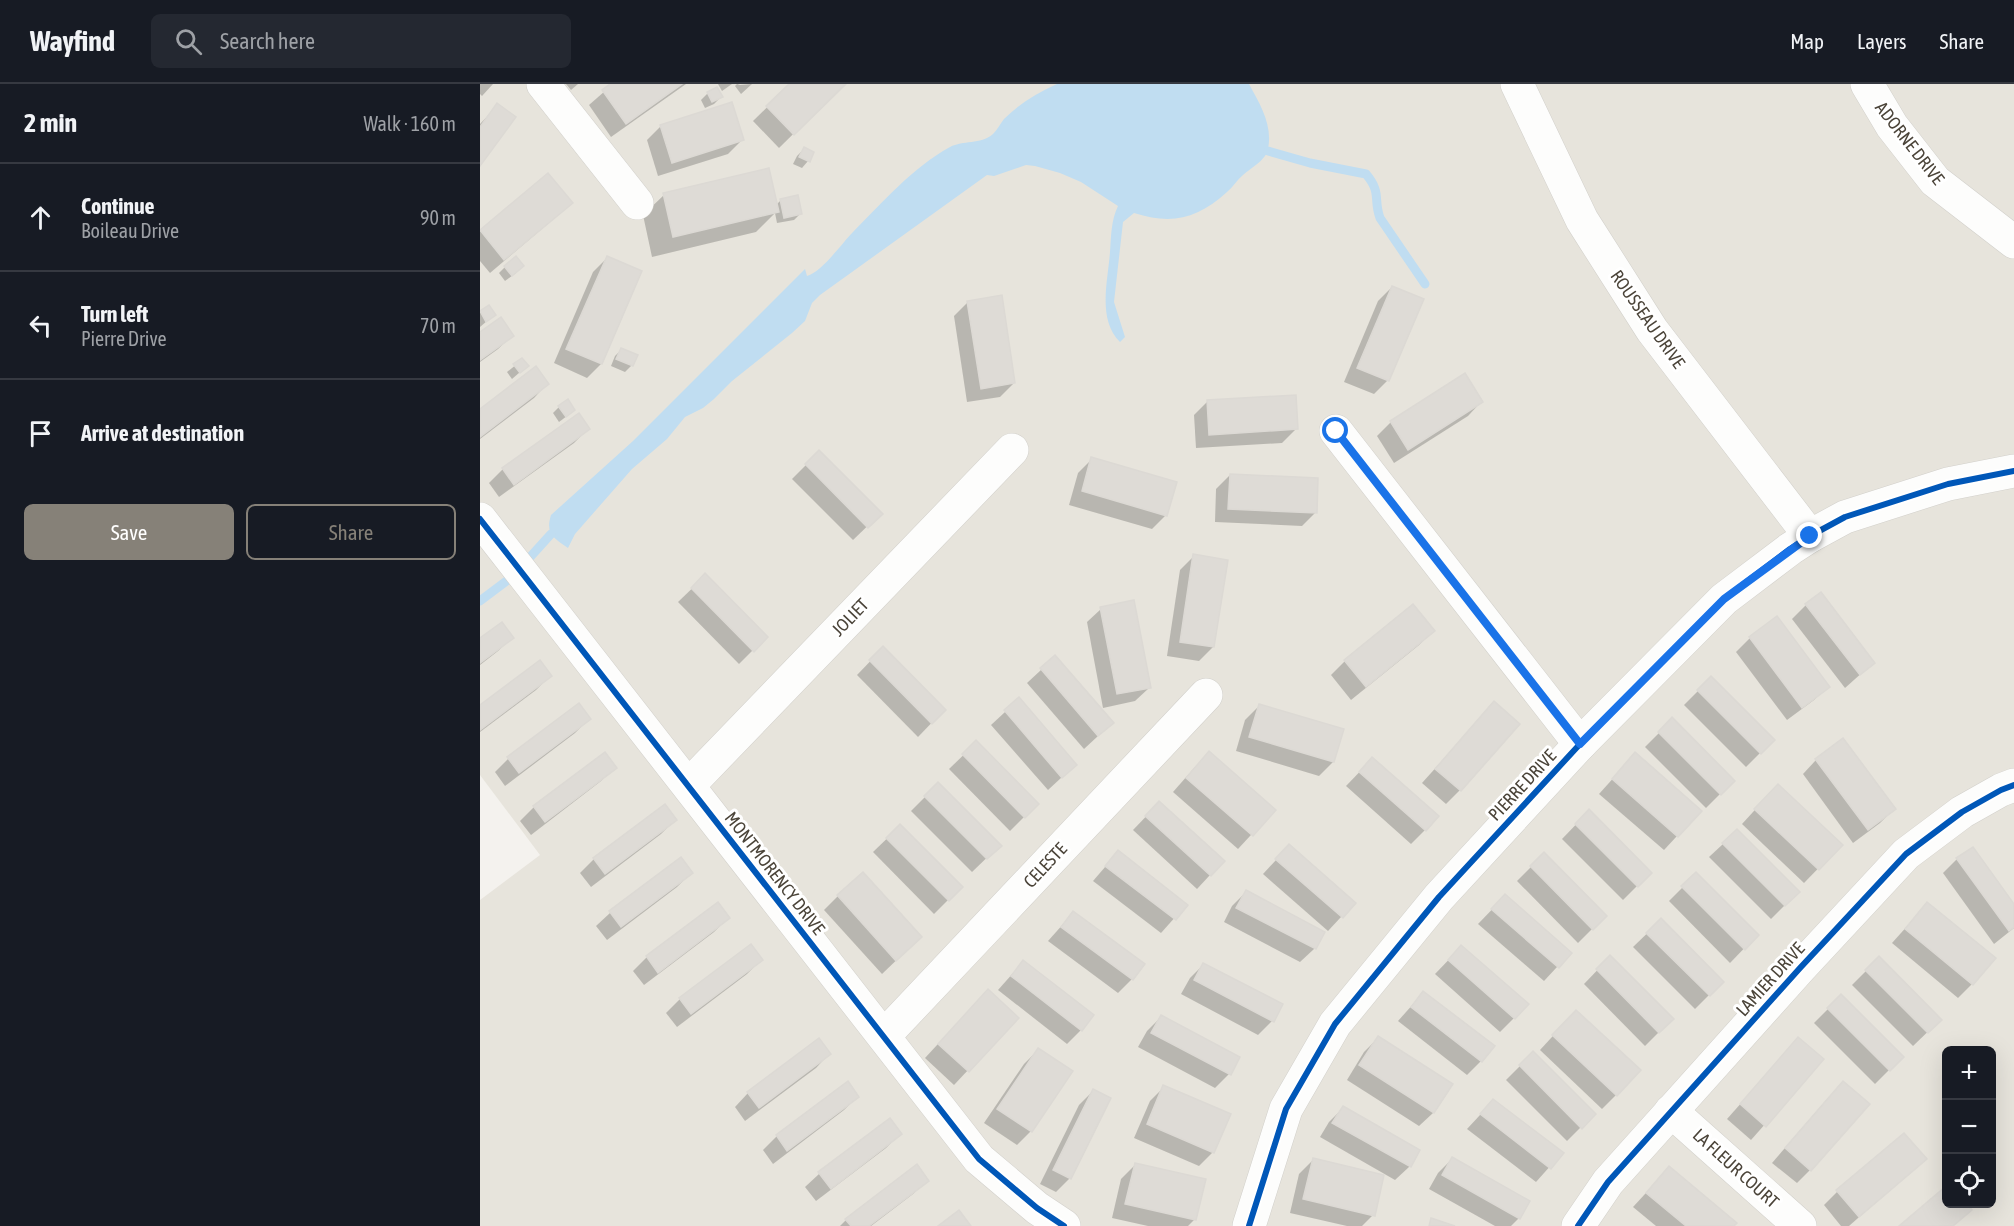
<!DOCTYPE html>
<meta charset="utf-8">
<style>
body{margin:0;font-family:"Asap Condensed",sans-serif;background:#242831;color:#f1f3f6}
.controls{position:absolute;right:18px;bottom:18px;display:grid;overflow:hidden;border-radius:9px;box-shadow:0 6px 24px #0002}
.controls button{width:54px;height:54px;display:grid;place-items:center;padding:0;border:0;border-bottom:2px solid #363941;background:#171b24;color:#f1f3f6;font:30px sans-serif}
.stop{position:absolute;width:18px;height:18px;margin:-14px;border:4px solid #1a73e8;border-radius:50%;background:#fff}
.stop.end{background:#1a73e8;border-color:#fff;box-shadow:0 2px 6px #0008}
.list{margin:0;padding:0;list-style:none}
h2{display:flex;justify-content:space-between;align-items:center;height:78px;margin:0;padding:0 24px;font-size:26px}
h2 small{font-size:20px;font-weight:400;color:#9ea1a6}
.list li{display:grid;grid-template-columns:39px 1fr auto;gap:18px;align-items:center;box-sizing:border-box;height:108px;padding:0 24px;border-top:2px solid #363941}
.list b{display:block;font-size:22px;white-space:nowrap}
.list p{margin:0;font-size:20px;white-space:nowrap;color:#9ea1a6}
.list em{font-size:20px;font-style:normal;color:#9ea1a6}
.actions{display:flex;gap:12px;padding:18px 24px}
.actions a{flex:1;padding:14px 0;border:2px solid #868178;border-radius:9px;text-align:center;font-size:21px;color:#868178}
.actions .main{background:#868178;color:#fff}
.icon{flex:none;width:33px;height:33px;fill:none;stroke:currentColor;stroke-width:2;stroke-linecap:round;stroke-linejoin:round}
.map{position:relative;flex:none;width:1534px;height:1142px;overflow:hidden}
header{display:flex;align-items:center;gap:36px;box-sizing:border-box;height:84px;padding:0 30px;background:#171b24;border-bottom:2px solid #363941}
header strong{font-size:28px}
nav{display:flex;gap:33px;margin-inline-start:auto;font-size:21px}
.search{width:420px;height:54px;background:#242831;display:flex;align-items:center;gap:15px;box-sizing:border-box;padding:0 21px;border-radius:9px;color:#9ea1a6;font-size:22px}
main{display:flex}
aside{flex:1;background:#171b24}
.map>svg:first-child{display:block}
.residential{fill:#e7e4dc;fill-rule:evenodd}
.water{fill:#c0ddf1}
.shadow{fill:#0003}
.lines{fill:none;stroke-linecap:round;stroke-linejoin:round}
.stream{stroke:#c0ddf1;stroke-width:9}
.building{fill:#dedbd6;stroke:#dcd9d4;stroke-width:1.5}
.minor-casing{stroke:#d2d0cb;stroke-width:34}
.minor{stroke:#fdfdfc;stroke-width:33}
.cycleway-casing{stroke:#fff;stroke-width:10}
.cycleway{stroke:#0057b8;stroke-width:6}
.route{stroke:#1a73e8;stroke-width:8}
.labels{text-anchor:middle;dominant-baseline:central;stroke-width:6;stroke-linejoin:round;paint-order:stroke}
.street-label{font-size:18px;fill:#4b4439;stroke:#fff}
</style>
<header>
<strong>Wayfind</strong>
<div class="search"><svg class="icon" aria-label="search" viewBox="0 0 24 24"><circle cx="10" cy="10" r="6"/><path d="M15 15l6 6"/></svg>Search here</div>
<nav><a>Map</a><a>Layers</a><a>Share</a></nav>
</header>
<main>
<aside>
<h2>2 min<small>Walk · 160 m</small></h2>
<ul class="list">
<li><svg class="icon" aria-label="ahead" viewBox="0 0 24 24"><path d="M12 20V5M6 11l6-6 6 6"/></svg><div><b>Continue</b><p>Boileau Drive</p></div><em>90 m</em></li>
<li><svg class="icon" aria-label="left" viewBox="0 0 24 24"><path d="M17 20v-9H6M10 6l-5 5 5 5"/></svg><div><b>Turn left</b><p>Pierre Drive</p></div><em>70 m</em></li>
<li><svg class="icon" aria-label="arrive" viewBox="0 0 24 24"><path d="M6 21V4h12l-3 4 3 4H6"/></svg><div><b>Arrive at destination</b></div></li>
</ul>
<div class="actions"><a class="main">Save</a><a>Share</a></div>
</aside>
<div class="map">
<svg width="1534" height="1142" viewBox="0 0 1534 1142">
<rect width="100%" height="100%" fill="#f4f2ee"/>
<path class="residential" d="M0,0H1534V1142H0V816L60,771L0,691ZM1466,966H1512V1120H1466Z"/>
<path class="water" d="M577,0H769C780,20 793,41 788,65C786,76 771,84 763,91C757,96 753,103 747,108C717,135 692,141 654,129L643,138L634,218L645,253L640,258C617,235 628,197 630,168C631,153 631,136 638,122L601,98L580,89L555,82L546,81L514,92L507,91L340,211L332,219L325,237L312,249L252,297L234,315L223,324L205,333L187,355L152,385L95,450L88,464C74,454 65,450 71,431L153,357L325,185L327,192C342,188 362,159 373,148C403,118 432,84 470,63C483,56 500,61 513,50C517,46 520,40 524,35C539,20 557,9 577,0Z"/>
<g class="shadow">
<polygon points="0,0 13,0 2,12 0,10"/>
<polygon points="86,0 98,0 91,6"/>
<polygon points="133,0 206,0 131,53 109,21"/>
<polygon points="238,0 252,0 242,7"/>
<polygon points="257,0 260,1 272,0 261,10 255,2"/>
<polygon points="311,0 364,0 299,64 273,37"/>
<polygon points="228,9 241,13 234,20 225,24 221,16"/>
<polygon points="18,21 0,79 0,40"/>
<polygon points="181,42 262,56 248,70 178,92 167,56"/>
<polygon points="324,65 332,69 328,77 322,84 313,80 317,72"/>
<polygon points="68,91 91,118 77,132 10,189 0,177 0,148"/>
<polygon points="184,111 296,121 301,116 321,129 314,136 297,139 295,129 276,148 172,173 163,131"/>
<polygon points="127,174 160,188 121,280 107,294 74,279 113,188"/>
<polygon points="25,183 36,189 25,197 19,189"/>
<polygon points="912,203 908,296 894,310 864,298 898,217"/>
<polygon points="488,218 534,299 520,313 487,318 474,232"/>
<polygon points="8,224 14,231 0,243 0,229"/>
<polygon points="0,250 32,252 18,265 0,278"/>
<polygon points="142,265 152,281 145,288 131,282 135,272"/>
<polygon points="42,276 47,282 32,295 27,288"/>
<polygon points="984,291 1001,318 988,332 914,379 897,352 911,338"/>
<polygon points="67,300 54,314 0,355 0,326"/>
<polygon points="728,317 816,345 802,359 716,364 714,331"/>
<polygon points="79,323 87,332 79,338 73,329"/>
<polygon points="98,331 108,345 94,359 19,413 9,399 23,385"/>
<polygon points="339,368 400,430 373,456 312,395"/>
<polygon points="612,375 686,431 672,445 589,421 598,389"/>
<polygon points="750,391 836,428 822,442 735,438 736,405"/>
<polygon points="714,472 733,563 719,577 687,572 700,486"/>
<polygon points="225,492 286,553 259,580 198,518"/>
<polygon points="1341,510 1393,579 1365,604 1312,535 1326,521"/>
<polygon points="621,525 669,604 655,617 623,624 607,538"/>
<polygon points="953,547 939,561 871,616 851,591 865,577"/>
<polygon points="32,554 18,567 0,581 0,556"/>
<polygon points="1270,554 1348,603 1334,616 1307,636 1256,568"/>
<polygon points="403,564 464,626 438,653 377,591"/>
<polygon points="575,573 632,639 604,665 547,599"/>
<polygon points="70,592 56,606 0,648 0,623"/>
<polygon points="1231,594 1293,656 1266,683 1204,621"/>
<polygon points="539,615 595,681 568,706 511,641"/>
<polygon points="1014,619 980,706 966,720 942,699"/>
<polygon points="779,622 862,646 853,678 839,692 756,667 765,636"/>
<polygon points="109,635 95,649 25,702 15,688 28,675"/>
<polygon points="1192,636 1253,697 1226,724 1165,663"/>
<polygon points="496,659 557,720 530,747 469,685"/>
<polygon points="1155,670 1197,752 1184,766 1119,710"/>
<polygon points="892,675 945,746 931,760 866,702"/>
<polygon points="1336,676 1414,725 1400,739 1373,759 1323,690"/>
<polygon points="135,683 121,697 51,751 40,737 54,723"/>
<polygon points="715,683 794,726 758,765 693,708"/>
<polygon points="458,700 519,762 492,788 431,727"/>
<polygon points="1284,716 1361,761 1324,799 1262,740"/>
<polygon points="679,719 743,777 717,805 653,746"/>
<polygon points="1109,727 1170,789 1143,816 1082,755"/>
<polygon points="195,736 181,750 111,803 100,789 114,775"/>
<polygon points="420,742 481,803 454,830 393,768"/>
<polygon points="1257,747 1318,808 1291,835 1229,773"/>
<polygon points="809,762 874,819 848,847 783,790"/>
<polygon points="1492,765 1534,822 1534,844 1514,860 1463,789 1477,775"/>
<polygon points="638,768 706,821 681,849 613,797"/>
<polygon points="1064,770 1125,832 1098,859 1037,797"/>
<polygon points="211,789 197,803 127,856 116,842 130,829"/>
<polygon points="1216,790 1277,851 1250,879 1189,817"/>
<polygon points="766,808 843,848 834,865 820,878 744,838 752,822"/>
<polygon points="358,812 426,867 402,890 344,826"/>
<polygon points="1025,812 1090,869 1064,897 998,840"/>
<polygon points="237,820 248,834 234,848 164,901 153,887 167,873"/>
<polygon points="1447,820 1492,900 1478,914 1412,859"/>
<polygon points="593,829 663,880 652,895 638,909 568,857"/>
<polygon points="1181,836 1242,898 1215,925 1153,863"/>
<polygon points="981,863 1034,934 1020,948 955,890"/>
<polygon points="1130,873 1192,935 1165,962 1104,900"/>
<polygon points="1399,874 1460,936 1433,962 1372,901"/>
<polygon points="281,876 267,890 197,943 186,929 200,915"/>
<polygon points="543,878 601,946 587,960 518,906"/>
<polygon points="724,880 792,937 778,951 701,910 710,894"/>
<polygon points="943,909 1001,977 987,991 918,937"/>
<polygon points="1361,912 1422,973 1395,1000 1334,939"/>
<polygon points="494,921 537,934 474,1001 445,974"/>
<polygon points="681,933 749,990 735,1004 658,963 667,947"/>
<polygon points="1083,941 1136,1011 1122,1025 1060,966"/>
<polygon points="898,954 971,1001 953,1029 939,1042 867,996 884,968"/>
<polygon points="1318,955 1342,976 1271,1056 1247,1035"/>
<polygon points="558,966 591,988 551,1047 537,1061 504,1039 544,980"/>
<polygon points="1053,969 1114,1030 1087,1057 1026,996"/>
<polygon points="349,970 336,984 265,1037 255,1023 268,1009"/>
<polygon points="684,1003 733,1068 719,1082 654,1054 670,1017"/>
<polygon points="613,1007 590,1094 576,1108 560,1100 599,1021"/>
<polygon points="377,1013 364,1026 293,1080 283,1066 297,1052"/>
<polygon points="1349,1013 1330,1086 1317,1099 1292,1079"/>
<polygon points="1013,1017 1081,1070 1056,1098 987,1045"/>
<polygon points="863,1024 938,1066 929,1083 915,1096 840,1053 849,1038"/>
<polygon points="420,1050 406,1064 336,1117 325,1103 339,1090"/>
<polygon points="972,1075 1039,1134 1031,1142 1015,1142 949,1105 958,1089"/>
<polygon points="1445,1075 1369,1142 1361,1142 1344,1121 1357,1108"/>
<polygon points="833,1076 893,1131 882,1142 867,1142 810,1129 819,1090"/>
<polygon points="655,1081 715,1135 708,1142 668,1142 632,1134 641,1095"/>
<polygon points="1189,1084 1252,1142 1176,1142 1153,1123"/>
<polygon points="447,1097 433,1110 391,1142 360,1142 366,1136"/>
</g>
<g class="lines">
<g class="stream">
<path d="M788,67L830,79L886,90C902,109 893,115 900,134L945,200"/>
<polyline points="0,517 33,492 71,450"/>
</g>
</g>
<g class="building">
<polygon points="130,0 202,0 146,40 122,6"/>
<polygon points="309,0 366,0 314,51 286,22"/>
<polygon points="237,3 243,13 232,18 227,8"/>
<polygon points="252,18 264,56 192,79 180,41"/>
<polygon points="17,19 36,33 0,82 0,43"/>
<polygon points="324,63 334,68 330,78 319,73"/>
<polygon points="289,84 299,128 193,153 183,109"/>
<polygon points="68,89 93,119 24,176 0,146"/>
<polygon points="318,111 322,130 304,134 300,115"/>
<polygon points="36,172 44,182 32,192 24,182"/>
<polygon points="127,172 162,187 122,280 86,265"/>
<polygon points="912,202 944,215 909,297 877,284"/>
<polygon points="522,211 535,299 501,305 487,217"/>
<polygon points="9,221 16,231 6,238 0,227"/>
<polygon points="21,233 34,252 0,276 0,248"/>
<polygon points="141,264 158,271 153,282 136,275"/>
<polygon points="42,274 49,282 40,289 33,280"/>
<polygon points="56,282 69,300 0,353 0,325"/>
<polygon points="985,289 1003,318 928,366 910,337"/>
<polygon points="816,311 818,345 729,351 727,316"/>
<polygon points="88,315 95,326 86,333 78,322"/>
<polygon points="99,329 110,345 34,401 22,384"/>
<polygon points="339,366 403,430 388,444 325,380"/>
<polygon points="611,373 697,398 687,432 602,407"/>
<polygon points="750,390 838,394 837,429 748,425"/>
<polygon points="713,470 748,476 734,563 700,558"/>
<polygon points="225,489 288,553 274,568 211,504"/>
<polygon points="1341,508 1395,579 1380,591 1325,520"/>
<polygon points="654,516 671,604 637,610 620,523"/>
<polygon points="933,520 955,547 886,603 864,576"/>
<polygon points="1297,532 1350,603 1322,624 1269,553"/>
<polygon points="22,538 34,554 0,579 0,554"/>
<polygon points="403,562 466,626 452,640 389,576"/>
<polygon points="575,571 634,639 618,652 560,584"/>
<polygon points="60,576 72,592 0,646 0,621"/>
<polygon points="1231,592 1295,656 1281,670 1217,606"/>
<polygon points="539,613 597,681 582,694 524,626"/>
<polygon points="1014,617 1040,640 981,707 955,685"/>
<polygon points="99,619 111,635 39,689 27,673"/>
<polygon points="779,620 864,645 854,678 769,653"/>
<polygon points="1192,633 1255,697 1241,711 1178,648"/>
<polygon points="1363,654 1416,725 1388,746 1335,675"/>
<polygon points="496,656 559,720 545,734 482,670"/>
<polygon points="729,667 796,726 773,752 706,694"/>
<polygon points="125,668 137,684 65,738 53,722"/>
<polygon points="1155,668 1222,727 1198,753 1132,695"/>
<polygon points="892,673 959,732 946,747 879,688"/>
<polygon points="458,698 522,762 507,775 444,712"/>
<polygon points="1298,700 1363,761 1339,786 1274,725"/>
<polygon points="679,717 745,777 731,792 665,732"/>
<polygon points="185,720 197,736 125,790 113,774"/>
<polygon points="1109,725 1172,789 1158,803 1095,740"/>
<polygon points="420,740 483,803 469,817 406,754"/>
<polygon points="1257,745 1320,808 1305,822 1242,759"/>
<polygon points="809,760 876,819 863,834 795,775"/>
<polygon points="1493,763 1534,820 1534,843 1529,847 1476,774"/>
<polygon points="638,766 708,821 696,836 625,782"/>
<polygon points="1064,768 1127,832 1113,846 1050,782"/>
<polygon points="201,773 213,789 141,843 129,827"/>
<polygon points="383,788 442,853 416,877 357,811"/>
<polygon points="1216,788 1279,851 1265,866 1201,802"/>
<polygon points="766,806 845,848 836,865 756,824"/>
<polygon points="1025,810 1092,869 1079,884 1011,825"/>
<polygon points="238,818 250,834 178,889 166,872"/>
<polygon points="1447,818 1516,874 1493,901 1425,845"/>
<polygon points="593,827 665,880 653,896 581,843"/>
<polygon points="1181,834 1244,898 1230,912 1166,849"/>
<polygon points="271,860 283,876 211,930 199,914"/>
<polygon points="981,861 1049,920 1035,935 968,876"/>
<polygon points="1130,871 1194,935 1179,949 1116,885"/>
<polygon points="1399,872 1462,936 1448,949 1385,886"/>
<polygon points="543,876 614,931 602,947 531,892"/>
<polygon points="723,879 803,920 794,938 714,896"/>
<polygon points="508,905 539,934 489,988 458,960"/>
<polygon points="943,907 1015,962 1002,978 931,923"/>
<polygon points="1361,910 1424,973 1410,987 1347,924"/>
<polygon points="1096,926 1161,986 1137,1012 1072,951"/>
<polygon points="681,931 760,973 751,991 671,949"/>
<polygon points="898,952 973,1000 954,1029 879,981"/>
<polygon points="1318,953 1344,975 1286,1043 1260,1020"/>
<polygon points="339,954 351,970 279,1024 267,1008"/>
<polygon points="558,964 593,987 552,1048 517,1025"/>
<polygon points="1053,967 1116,1030 1102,1045 1039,981"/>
<polygon points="368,997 379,1013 307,1067 296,1051"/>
<polygon points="1363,997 1390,1020 1331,1087 1305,1064"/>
<polygon points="683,1001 751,1030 734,1069 667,1040"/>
<polygon points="613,1005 631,1014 591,1095 573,1086"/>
<polygon points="1013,1015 1084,1069 1071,1085 1000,1030"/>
<polygon points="863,1022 940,1066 931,1083 852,1039"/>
<polygon points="410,1034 422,1050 351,1105 338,1088"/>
<polygon points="1424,1049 1447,1075 1379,1133 1356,1106"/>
<polygon points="972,1073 1050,1117 1040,1135 962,1091"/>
<polygon points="833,1074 904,1091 895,1132 823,1115"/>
<polygon points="655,1079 726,1095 716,1136 645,1120"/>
<polygon points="437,1080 449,1097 389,1142 371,1142 365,1135"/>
<polygon points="1189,1082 1257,1139 1254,1142 1206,1142 1166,1109"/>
<polygon points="1466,1102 1466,1120 1487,1120 1492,1126 1473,1142 1419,1142"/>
<polygon points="479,1126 491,1142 458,1142"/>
<polygon points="951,1134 975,1142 949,1142"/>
</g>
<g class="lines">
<defs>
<g id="minor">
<polyline points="63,0 157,119"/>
<polyline points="1037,0 1102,136 1172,246 1330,452"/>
<polyline points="1387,0 1412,42 1455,97 1534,158"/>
<polyline points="856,347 1100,660"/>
<polyline points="0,435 499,1075 557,1124 584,1142"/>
<polyline points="209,701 532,366"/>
<polyline points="404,952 726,611"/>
<polyline points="1191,1027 1320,1142"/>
<polyline points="769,1142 806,1025 855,940 959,813 1100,660 1244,515 1310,465 1330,452 1365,433 1468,400 1534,387"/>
<polyline points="1098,1142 1128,1098 1320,884 1426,770 1482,728 1521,706 1534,701"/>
</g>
</defs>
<use href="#minor" class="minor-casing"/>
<use href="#minor" class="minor"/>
<defs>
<g id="cycleway">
<polyline points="0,435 499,1075 557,1124 584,1142"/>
<polyline points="769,1142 806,1025 855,940 959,813 1100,660 1244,515 1310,465 1330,452 1365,433 1468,400 1534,387"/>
<polyline points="1098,1142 1128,1098 1320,884 1426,770 1482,728 1521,706 1534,701"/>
</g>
</defs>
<use href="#cycleway" class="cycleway-casing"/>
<use href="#cycleway" class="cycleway"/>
</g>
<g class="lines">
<polyline class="route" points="856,347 1100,660 1244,515 1330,452"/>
</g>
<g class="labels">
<g class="street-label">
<text transform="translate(1430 59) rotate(52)">ADORNE DRIVE</text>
<text transform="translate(1168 235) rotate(55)">ROUSSEAU DRIVE</text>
<text transform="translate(370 533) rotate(-46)">JOLIET</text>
<text transform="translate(1042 701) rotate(-47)">PIERRE DRIVE</text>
<text transform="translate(565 781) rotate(-47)">CELESTE</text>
<text transform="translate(295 789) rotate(52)">MONTMORENCY DRIVE</text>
<text transform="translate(1290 895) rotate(-48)">LAMIER DRIVE</text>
<text transform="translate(1256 1084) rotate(42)">LA FLEUR COURT</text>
</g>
</g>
</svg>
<div class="controls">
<button>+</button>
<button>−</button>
<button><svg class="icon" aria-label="locate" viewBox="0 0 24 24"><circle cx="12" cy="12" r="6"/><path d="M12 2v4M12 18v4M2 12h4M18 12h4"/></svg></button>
</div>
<div class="stop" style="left:856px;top:347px"></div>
<div class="stop end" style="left:1330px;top:452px"></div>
</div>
</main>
